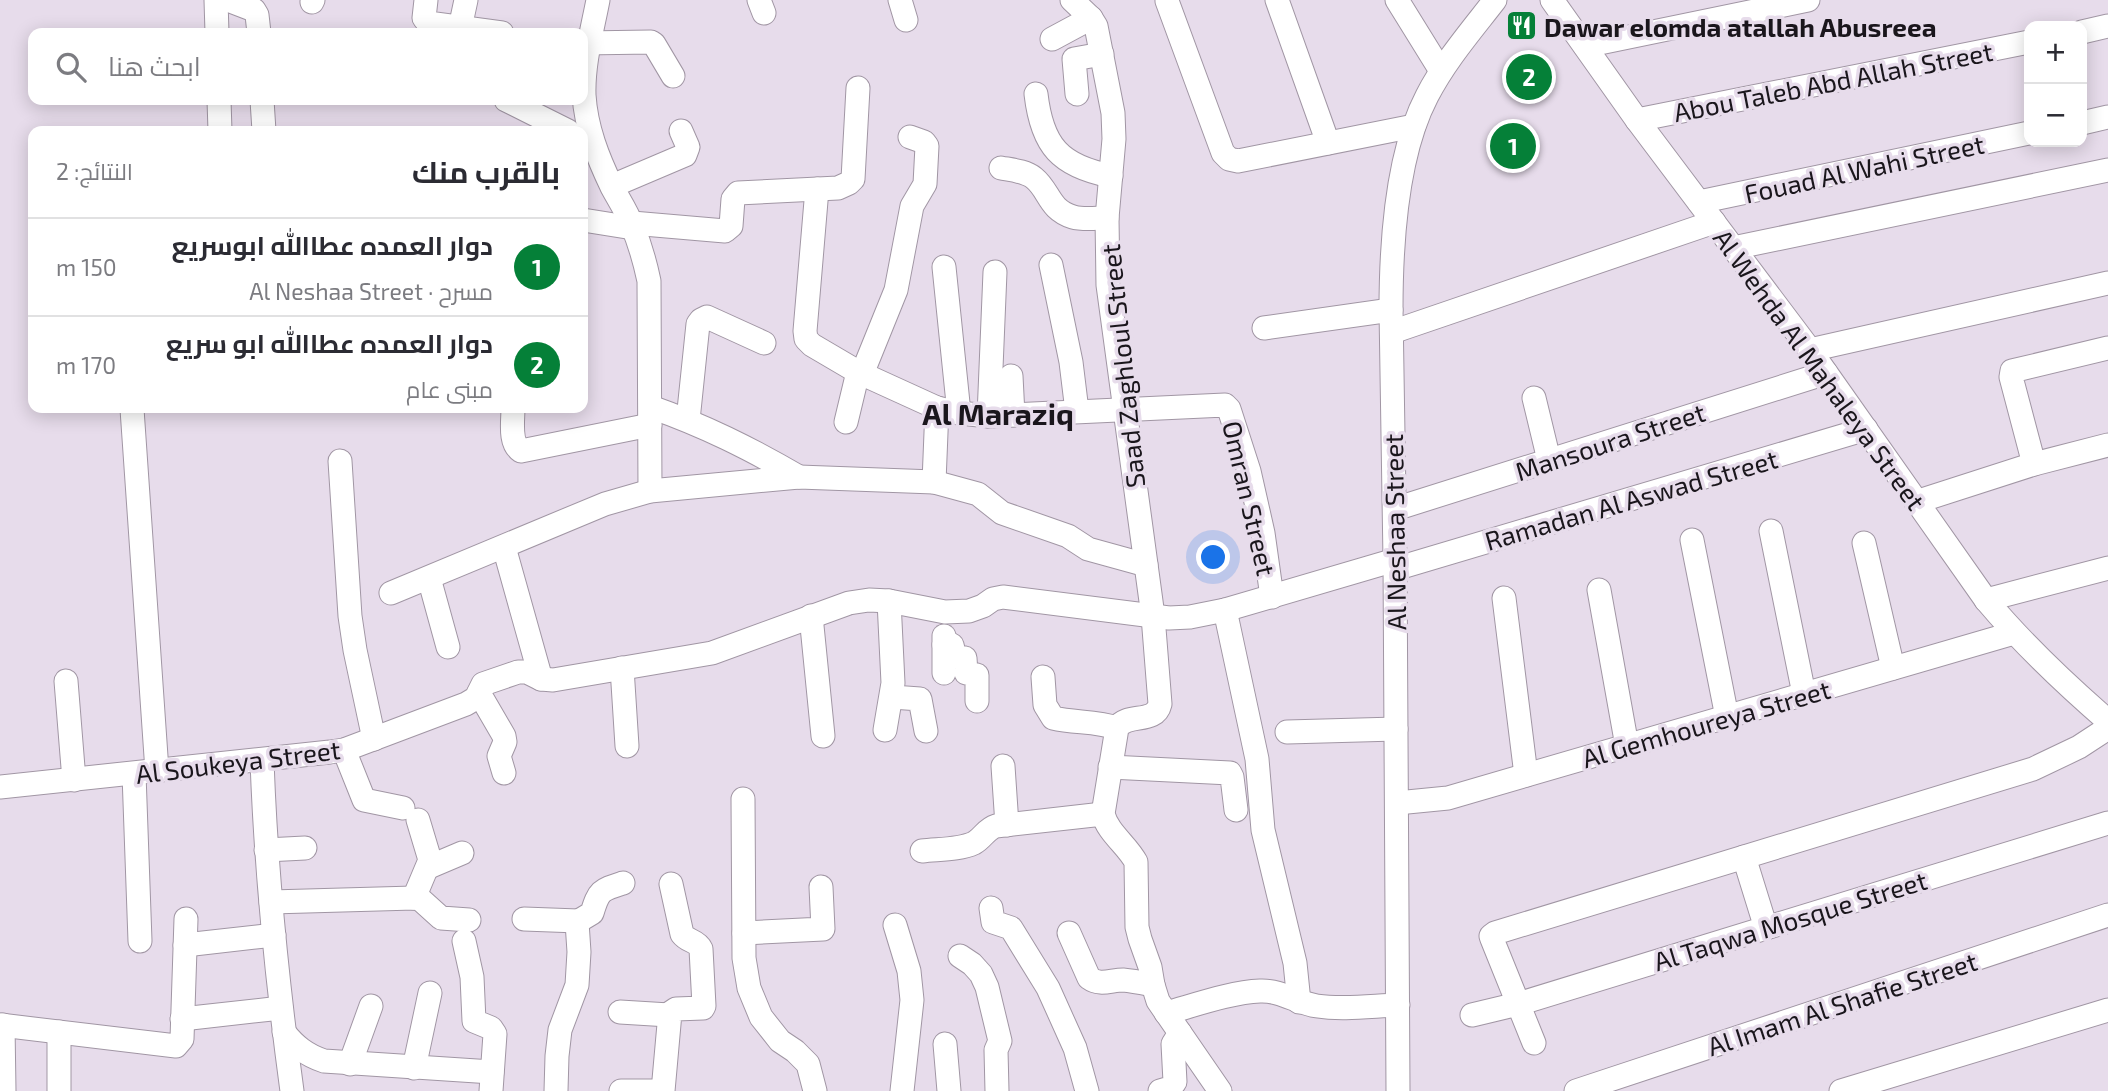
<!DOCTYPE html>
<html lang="ar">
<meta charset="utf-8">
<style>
body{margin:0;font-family:"Exo 2",Cairo,sans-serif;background:#f2f2f3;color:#2b2b33;direction:rtl}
.controls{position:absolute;right:21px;top:21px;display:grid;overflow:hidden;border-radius:14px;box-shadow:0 4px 18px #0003}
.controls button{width:63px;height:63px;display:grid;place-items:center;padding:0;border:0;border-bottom:2px solid #e1e1e2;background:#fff;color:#2b2b33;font:35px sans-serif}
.you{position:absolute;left:1214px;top:558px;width:24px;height:24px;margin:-18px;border:5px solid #fff;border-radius:50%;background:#1a73e8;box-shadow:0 0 0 10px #1a73e833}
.badge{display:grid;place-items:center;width:46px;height:46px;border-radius:50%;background:#058038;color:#fff;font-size:23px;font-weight:700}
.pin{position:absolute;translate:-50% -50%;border:4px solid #fff;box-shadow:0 2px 7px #0006}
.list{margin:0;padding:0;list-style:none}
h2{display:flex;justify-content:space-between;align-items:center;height:91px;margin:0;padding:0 28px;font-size:30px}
h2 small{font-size:23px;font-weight:400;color:#7c7c81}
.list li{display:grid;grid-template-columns:46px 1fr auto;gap:21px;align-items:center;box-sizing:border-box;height:98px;padding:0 28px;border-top:2px solid #e1e1e2}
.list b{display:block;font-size:26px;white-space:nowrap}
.list p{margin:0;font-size:23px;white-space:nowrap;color:#7c7c81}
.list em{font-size:23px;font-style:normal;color:#7c7c81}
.icon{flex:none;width:38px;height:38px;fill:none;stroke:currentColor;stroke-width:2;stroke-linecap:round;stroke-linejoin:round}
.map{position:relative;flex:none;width:2108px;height:1091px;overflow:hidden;direction:ltr}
.search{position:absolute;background:#fff;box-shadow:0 4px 18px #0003;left:28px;top:28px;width:560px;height:77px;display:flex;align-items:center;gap:18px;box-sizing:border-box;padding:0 24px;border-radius:14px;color:#7c7c81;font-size:26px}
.panel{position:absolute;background:#fff;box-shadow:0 4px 18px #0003;left:28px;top:126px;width:560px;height:287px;border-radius:14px;direction:rtl}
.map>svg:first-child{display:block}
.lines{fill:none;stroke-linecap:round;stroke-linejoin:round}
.minor-casing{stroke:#a196a4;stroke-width:25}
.minor{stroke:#fff;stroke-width:23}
.labels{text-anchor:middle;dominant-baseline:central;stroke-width:7;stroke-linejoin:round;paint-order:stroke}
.poi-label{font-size:26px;font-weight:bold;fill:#1a161c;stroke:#e7dceb;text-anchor:start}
.street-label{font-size:26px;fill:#1a161c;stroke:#e7dceb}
.quarter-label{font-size:30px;font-weight:bold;fill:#1a161c;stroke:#e7dceb}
</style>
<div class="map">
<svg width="2108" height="1091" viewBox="0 0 2108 1091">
<rect width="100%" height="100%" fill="#e7dceb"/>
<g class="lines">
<defs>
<g id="minor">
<polyline points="216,0 217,33"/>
<polyline points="228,0 254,10 257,15 259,33"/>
<polyline points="426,0 424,18 428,23 502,33"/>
<path d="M598,0C592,31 583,64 584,95C586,128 598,158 612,187C619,200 627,212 632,225C640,244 645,262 649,281L650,491"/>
<polyline points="759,0 764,13"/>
<polyline points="900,0 906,20"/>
<path d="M1072,0L1091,18L1096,26L1113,113L1114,139L1107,218L1108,285L1153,616L1160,704C1155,725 1127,712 1117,728L1103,814C1108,833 1127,845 1136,862L1137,927L1140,939L1150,967L1153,985L1158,1001L1220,1091"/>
<polyline points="1277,0 1328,143"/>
<polyline points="1397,0 1441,71"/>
<path d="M1552,0L1637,120L1810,350L1986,600C2023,644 2064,683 2108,721"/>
<polyline points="1167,1 1223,153 1229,159 1238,161 1414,126"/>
<polyline points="312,2 313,0"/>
<polyline points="460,28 466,0"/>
<polyline points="2082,32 2108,26"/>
<polyline points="1052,39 1091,18"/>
<polyline points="583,43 651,42 654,44 673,76"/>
<polyline points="1585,46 1808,0"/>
<path d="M1036,94C1042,146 1060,166 1111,176"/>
<polyline points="1077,94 1074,59 1102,54"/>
<polyline points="219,100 220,131"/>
<polyline points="262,100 264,131"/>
<polyline points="506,100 568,131"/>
<polyline points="1637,120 2029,42"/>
<polyline points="2082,123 2108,117"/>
<path d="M1001,168C1012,170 1025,171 1034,178C1050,191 1048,209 1073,217C1083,220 1096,218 1107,218"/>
<polyline points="612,186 685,155 688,147 681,131"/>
<polyline points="817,189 805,331 806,339 812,345 858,372 937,408 959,413 989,416 1225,405 1229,409 1249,471 1263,533 1272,597"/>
<polyline points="1699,202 2029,133"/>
<polyline points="583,220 633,228"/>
<polyline points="632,223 725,231 731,226 733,199 738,193 838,188 849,183 853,179 858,88"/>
<polyline points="1733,248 2108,170"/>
<polyline points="1051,265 1071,362 1077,411"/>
<polyline points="944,267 959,413"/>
<polyline points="1264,328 1391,310"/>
<polyline points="1392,332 1714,222"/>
<polyline points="1810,350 2108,283"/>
<polyline points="862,374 896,290 912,206 925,184 927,146 924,142 910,137"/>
<polyline points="1011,376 1013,415"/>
<polyline points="1534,398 1549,460"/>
<path d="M651,407C705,426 749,448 799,477"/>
<path d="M513,408C513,422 509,443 521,451L650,425"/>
<polyline points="132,409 157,771"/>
<polyline points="989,416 995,272"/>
<polyline points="688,420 698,324 701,320 707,317 764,343"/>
<polyline points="846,422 858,372"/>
<polyline points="340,461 350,616 355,650 374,739"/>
<polyline points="2034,464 2011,377 2012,371 2108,348"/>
<polyline points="934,482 937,408"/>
<polyline points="1916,502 2034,464 2108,445"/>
<polyline points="1395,509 1826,373"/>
<polyline points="1771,531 1804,694"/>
<polyline points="1692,540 1727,717"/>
<polyline points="1864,543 1893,668"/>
<polyline points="504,547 541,679"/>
<polyline points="1395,569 1866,429"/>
<polyline points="429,578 448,647"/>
<polyline points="1599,590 1627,746"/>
<polyline points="391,593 605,504 650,491 799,477 934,482 978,494 1002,513 1068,536 1088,549 1146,565"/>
<polyline points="1504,598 1526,775"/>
<polyline points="1986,600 2108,568"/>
<polyline points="1225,610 1257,759 1263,830 1295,963 1299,1002"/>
<polyline points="811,616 823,736"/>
<polyline points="944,645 952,645 955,657 965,658 966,673 977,675 977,701"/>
<polyline points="622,668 627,746"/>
<polyline points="944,673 944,636"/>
<path d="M1043,677L1045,705L1053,718C1075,723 1096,721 1117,728"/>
<polyline points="66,681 74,780"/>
<polyline points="479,693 504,736 505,742 499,756 504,773"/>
<polyline points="892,697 920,699 926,731"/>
<polyline points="885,730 893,683 889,601"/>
<polyline points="1287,732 1396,729"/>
<polyline points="344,750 364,800 403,808"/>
<path d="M262,761C266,871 277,981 292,1091"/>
<polyline points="1003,766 1007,825"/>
<polyline points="1110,767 1230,773 1232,777 1236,810"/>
<polyline points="134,774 140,941"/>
<polyline points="0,787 330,752 344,750 466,704 476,698 483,684 518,672 527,672 541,679 553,680 712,653 849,603 869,600 889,601 945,612 969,611 983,606 993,599 1003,597 1169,618 1190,617 1225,610 1395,560"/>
<polyline points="743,799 744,958 749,988 761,1017 780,1041 795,1051 808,1064 815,1091"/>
<polyline points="1397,803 1448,798 2014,633"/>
<polyline points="266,850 305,848"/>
<path d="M922,851C938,849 959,850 974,843C983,838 986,829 996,826L1103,814"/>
<polyline points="1744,857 1766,928"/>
<polyline points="429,867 462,853"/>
<polyline points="414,898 430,860 418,820"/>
<polyline points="271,902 414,898 420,899 441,918 469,920"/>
<polyline points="991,908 993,922 1011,928 1048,988 1075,1048 1087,1091"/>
<polyline points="524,919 578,921"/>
<polyline points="895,925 909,971 912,1000 902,1091"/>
<polyline points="744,933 823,929 821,887"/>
<path d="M1069,933L1089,978C1100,986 1111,980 1123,980C1134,981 1143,983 1153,985"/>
<polyline points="464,941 472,977 474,1021 491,1028 495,1034 491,1091"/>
<polyline points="185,945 274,935"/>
<polyline points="960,956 972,964 981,974 987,987 1000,1041 996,1050 997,1091"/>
<polyline points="620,1012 669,1015"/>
<path d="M1166,1013C1195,1005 1232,992 1260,991C1281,990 1297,1003 1317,1006C1343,1010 1371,1006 1398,1005"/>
<polyline points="1472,1015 1518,1004 2108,823"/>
<polyline points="182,1019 281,1008"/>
<polyline points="0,1025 176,1046 182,1039 186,919"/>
<polyline points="3,1025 4,1091"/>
<path d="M284,1032C295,1046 306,1055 324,1061L492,1072"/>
<polyline points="1534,1043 1492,939 1491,936 1495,933 2033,769 2079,747 2108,728"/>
<polyline points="945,1044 949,1091"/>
<polyline points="350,1064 371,1006"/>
<polyline points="414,1068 430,993"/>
<polyline points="59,1091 59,1032"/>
<path d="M556,1091L557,1056L560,1030L577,985L579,952L577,922L592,913C599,890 601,890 623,883"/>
<path d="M621,1091H663L670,1013L676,1009L703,1008L704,1006L701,949C697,940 688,942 682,934L671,884"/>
<polyline points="1160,1091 1170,1088 1175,1082 1173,1044 1180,1033"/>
<path d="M1398,1091L1395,560L1391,310C1391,244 1396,155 1427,96C1445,61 1471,31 1495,0"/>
<polyline points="1576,1091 2108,915"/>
<polyline points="1841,1091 2108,1010"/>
</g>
</defs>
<use href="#minor" class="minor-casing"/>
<use href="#minor" class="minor"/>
</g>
<defs>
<symbol id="restaurant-square" viewBox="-11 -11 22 22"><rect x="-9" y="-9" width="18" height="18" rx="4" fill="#058038" stroke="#e7dceb"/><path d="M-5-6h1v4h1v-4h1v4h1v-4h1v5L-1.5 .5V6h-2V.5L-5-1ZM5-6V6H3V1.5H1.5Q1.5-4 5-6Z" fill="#fff"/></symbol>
</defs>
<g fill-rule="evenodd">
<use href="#restaurant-square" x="1504" y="8" width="35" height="35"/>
</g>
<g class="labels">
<g class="poi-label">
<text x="1544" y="26">Dawar elomda atallah Abusreea</text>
</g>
<g class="street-label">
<text transform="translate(1833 81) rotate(-11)">Abou Taleb Abd Allah Street</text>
<text transform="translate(1864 168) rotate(-12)">Fouad Al Wahi Street</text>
<text transform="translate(1122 366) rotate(-96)">Saad Zaghloul Street</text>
<text transform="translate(1820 369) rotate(54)">Al Wehda Al Mahaleya Street</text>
<text transform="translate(1610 441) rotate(-18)">Mansoura Street</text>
<text transform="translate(1250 498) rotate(77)">Omran Street</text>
<text transform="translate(1631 499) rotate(-16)">Ramadan Al Aswad Street</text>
<text transform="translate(1394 532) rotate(-91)">Al Neshaa Street</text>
<text transform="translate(1706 723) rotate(-16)">Al Gemhoureya Street</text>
<text transform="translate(238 761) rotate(-7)">Al Soukeya Street</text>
<text transform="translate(1790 920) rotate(-17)">Al Taqwa Mosque Street</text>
<text transform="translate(1842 1003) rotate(-18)">Al Imam Al Shafie Street</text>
</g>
<g class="quarter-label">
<text x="998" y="413">Al Maraziq</text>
</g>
</g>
</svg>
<div class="controls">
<button>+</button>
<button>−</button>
</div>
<div class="you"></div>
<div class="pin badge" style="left:1513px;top:146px">1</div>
<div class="pin badge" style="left:1529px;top:77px">2</div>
<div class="search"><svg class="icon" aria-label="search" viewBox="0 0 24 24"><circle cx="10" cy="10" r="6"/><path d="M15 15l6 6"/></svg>ابحث هنا</div>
<section class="panel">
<h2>بالقرب منك<small>النتائج: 2</small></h2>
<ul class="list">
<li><span class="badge">1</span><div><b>دوار العمده عطاالله ابوسريع</b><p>مسرح · Al Neshaa Street</p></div><em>150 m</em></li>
<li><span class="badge">2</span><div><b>دوار العمده عطاالله ابو سريع</b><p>مبنى عام</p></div><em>170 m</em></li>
</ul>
</section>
</div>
